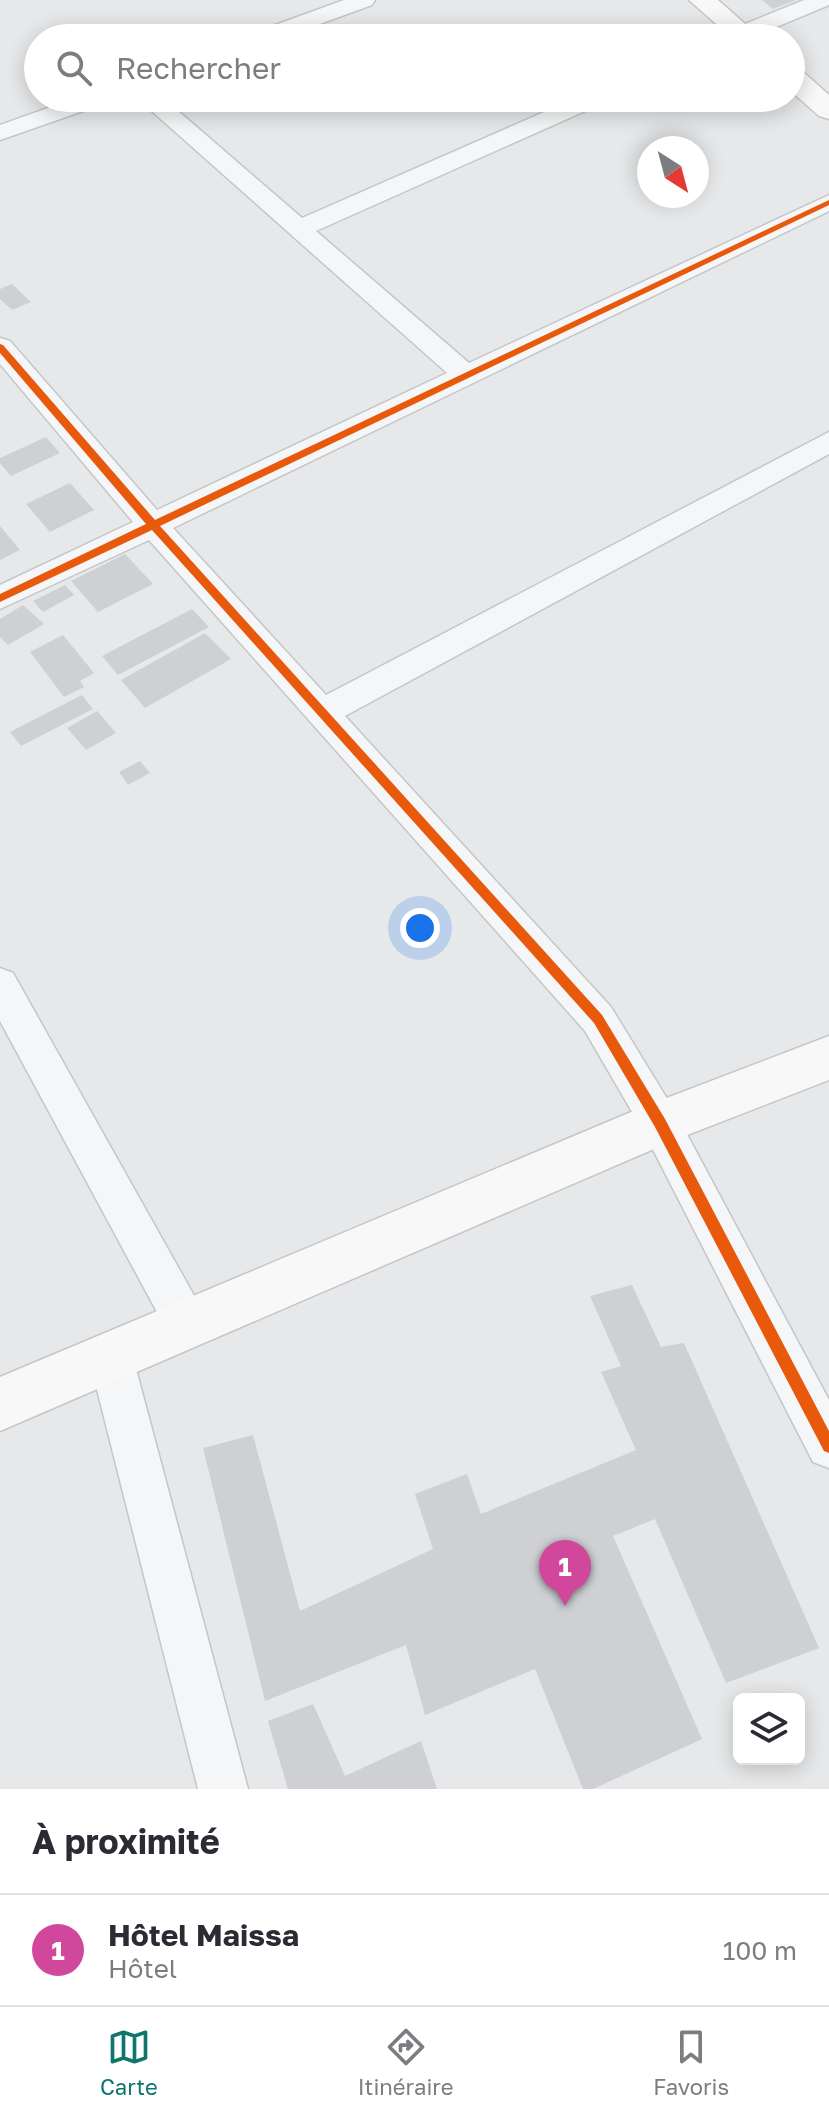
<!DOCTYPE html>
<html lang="fr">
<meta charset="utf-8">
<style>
body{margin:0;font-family:"Golos Text",sans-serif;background:#f7f7f7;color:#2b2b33}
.controls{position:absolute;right:24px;bottom:24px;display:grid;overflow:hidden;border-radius:12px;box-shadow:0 4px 20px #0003}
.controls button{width:72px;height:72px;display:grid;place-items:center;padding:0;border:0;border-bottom:2px solid #e1e1e2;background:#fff;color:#2b2b33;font:40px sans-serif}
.compass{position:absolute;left:637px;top:136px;width:72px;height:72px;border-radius:50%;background:#fff;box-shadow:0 4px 20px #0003;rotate:144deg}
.you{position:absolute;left:420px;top:928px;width:28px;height:28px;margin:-20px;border:6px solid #fff;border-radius:50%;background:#1a73e8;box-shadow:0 0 0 12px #1a73e833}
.badge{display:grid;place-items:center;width:52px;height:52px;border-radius:50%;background:#0f766e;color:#fff;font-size:26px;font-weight:700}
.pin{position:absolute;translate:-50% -66px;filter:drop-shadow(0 2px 4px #0008)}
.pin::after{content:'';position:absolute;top:42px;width:28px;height:24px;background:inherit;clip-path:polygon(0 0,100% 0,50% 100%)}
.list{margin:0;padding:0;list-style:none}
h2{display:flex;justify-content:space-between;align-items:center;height:104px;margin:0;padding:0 32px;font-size:34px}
h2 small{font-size:26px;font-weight:400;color:#7c7c81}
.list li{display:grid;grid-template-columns:52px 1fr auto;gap:24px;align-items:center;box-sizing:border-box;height:112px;padding:0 32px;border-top:2px solid #e1e1e2}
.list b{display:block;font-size:30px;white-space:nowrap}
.list p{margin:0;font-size:26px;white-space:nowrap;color:#7c7c81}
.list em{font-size:26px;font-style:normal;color:#7c7c81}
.icon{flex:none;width:44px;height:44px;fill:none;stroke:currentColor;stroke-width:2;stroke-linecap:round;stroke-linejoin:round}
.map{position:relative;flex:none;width:829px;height:1789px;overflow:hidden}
.search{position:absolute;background:#fff;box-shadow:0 4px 20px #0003;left:24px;right:24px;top:24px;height:88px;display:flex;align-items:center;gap:20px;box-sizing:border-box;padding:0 28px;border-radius:44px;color:#7c7c81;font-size:30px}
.sheet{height:216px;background:#fff}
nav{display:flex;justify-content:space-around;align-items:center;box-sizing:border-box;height:112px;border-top:2px solid #e1e1e2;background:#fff;font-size:22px;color:#7c7c81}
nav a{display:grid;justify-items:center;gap:4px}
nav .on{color:#0f766e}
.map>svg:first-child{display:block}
.building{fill:#ced0d3}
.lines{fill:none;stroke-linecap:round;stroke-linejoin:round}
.street-casing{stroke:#c4c6c8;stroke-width:3}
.secondary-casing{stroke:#c4c6c8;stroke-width:3}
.street{fill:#f5f6f7;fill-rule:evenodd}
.secondary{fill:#f8f8f8;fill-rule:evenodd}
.cycleway-casing{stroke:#f4f6f9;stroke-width:5}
.cycleway{fill:#e8590c;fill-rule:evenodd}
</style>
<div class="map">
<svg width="829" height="1789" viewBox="0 0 829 1789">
<rect width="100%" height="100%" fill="#e6e8ea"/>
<g class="building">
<polygon points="762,0 796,0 773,9"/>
<polygon points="12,284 31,302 12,310 0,299 0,289"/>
<polygon points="46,437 60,453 11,476 0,463 0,458"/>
<polygon points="70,483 94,510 50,532 26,504"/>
<polygon points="0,526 20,550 0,560"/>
<polygon points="125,554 153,584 98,612 71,581"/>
<polygon points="65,585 74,595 43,612 33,601"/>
<polygon points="23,605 44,624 8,645 0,637 0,619"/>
<polygon points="192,609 209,627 118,675 102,656"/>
<polygon points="205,633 231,659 145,708 121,680"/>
<polygon points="63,635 94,673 80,681 84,687 64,697 30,652"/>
<polygon points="82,695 93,709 21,746 10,732"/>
<polygon points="97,711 116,733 86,750 67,728"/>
<polygon points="140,761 150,773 128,785 119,772"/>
<polygon points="632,1285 661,1347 684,1343 819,1648 726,1683 655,1519 613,1536 702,1739 593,1789 583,1789 535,1669 425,1715 406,1645 265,1701 203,1448 253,1435 300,1611 433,1549 415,1494 467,1474 481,1514 636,1450 601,1372 621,1366 590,1296"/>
<polygon points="313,1704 345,1776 421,1741 437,1789 288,1789 268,1721"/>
</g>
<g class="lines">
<defs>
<g id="street">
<polygon points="344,0 375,0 372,5 281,38 250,38 253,33"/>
<polygon points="804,0 829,0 829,5 750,38 720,38 723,33"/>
<polygon points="76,98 110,98 106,103 0,140 0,125"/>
<polygon points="137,98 163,98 302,218 576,98 607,98 603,103 316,231 469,363 829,195 829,211 173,528 326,695 829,432 829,454 345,716 611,1007 674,1110 829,1400 829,1468 813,1462 646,1136 585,1031 149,540 0,609 0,585 133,522 0,364 0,338 10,341 157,510 447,373"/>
<polygon points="0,968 13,973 201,1308 207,1323 201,1338 186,1344 171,1338 0,1021"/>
<polygon points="111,1336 126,1343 133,1358 248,1789 198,1789 89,1358 96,1343"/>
</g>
<g id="secondary">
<polygon points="689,0 718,0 761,38 732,38"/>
<polygon points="791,68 801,70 829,95 829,119 819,116 791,91"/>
<polygon points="829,1036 829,1080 677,1139 0,1431 0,1377 643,1107"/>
</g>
</defs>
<use href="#street" class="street-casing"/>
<use href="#secondary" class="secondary-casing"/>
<use href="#street" class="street"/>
<use href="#secondary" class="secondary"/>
<defs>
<polygon id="cycleway" points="829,200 829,205 160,526 602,1015 665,1119 829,1431 829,1453 824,1451 655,1127 594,1023 152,530 0,602 0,594 146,524 0,353 0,344 3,345 155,520"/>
</defs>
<use href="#cycleway" class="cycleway-casing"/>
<use href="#cycleway" class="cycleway"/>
</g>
</svg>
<div class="controls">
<button><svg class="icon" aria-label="layers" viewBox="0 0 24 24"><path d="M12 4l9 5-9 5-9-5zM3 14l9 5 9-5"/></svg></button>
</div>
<svg class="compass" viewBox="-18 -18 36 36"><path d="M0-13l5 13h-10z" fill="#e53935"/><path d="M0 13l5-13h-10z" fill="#7c7c81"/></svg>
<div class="you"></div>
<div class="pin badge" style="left:565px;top:1606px;background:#d1479c">1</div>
<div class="search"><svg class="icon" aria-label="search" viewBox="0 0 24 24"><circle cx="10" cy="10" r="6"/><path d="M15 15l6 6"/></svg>Rechercher</div>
</div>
<section class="sheet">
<h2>À proximité<small></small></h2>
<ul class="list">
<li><span class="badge" style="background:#d1479c">1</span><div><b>Hôtel Maissa</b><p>Hôtel</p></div><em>100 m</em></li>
</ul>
</section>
<nav>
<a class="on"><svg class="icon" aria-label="map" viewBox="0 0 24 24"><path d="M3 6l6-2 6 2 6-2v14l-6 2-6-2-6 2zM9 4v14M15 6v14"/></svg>Carte</a>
<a><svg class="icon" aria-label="directions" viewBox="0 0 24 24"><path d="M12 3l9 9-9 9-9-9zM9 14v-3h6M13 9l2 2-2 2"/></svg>Itinéraire</a>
<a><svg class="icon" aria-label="saved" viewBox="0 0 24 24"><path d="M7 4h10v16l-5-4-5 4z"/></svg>Favoris</a>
</nav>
